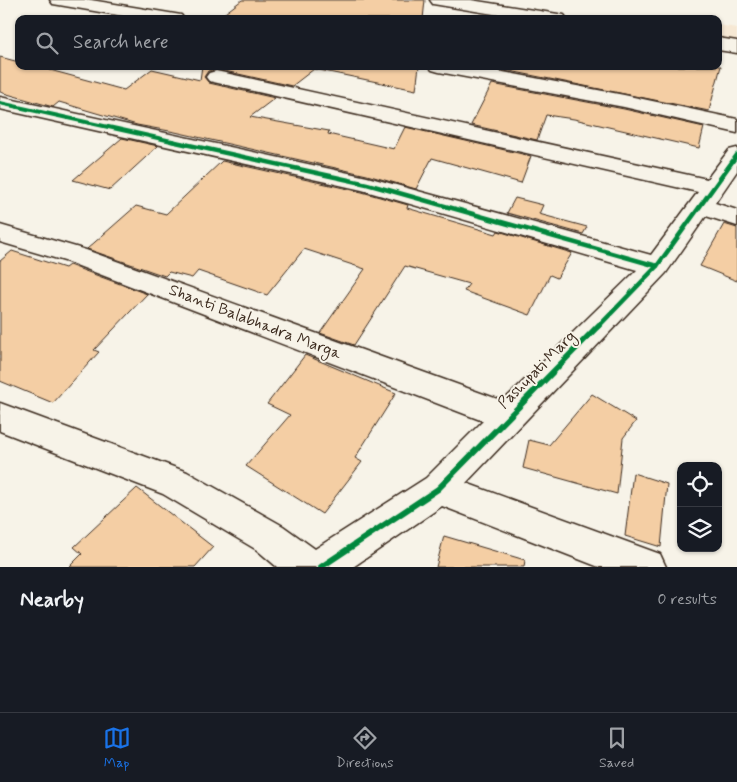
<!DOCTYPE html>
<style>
body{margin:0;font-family:Mynerve,sans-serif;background:#242831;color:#f1f3f6}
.controls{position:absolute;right:15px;bottom:15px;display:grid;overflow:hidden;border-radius:10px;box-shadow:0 1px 4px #0004}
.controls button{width:45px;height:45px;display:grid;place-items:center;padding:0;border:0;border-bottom:1px solid #363941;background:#171b24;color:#f1f3f6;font:25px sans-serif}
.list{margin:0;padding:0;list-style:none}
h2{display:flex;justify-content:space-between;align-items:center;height:65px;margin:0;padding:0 20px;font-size:21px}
h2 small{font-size:16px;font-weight:400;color:#9ea1a6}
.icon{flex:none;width:28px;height:28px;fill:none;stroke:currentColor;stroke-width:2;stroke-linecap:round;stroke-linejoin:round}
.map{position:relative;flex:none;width:737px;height:567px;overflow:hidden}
.search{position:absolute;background:#171b24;box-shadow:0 1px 4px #0004;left:15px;right:15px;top:15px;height:55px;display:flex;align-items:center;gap:12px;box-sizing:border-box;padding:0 18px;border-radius:10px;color:#9ea1a6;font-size:19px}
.sheet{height:145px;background:#171b24}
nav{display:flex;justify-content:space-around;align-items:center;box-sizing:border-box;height:70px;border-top:1px solid #363941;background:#171b24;font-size:14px;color:#9ea1a6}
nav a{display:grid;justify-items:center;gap:2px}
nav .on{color:#1a73e8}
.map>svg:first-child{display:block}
.built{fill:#f6e8d4}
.building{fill:#f4cea4;stroke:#3b2a1e}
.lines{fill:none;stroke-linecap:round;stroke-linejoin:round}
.minor-casing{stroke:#3b2a1e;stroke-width:3}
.minor{fill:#f7f3e8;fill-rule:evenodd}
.cycleway-far2-casing{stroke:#f7f3e8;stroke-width:6}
.cycleway-far1-casing{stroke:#f7f3e8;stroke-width:8}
.cycleway-casing{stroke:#f7f3e8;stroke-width:9}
.cycleway-far2{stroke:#00873e;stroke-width:4}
.cycleway-far1{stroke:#00873e;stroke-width:4.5}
.cycleway{stroke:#00873e;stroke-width:6}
.labels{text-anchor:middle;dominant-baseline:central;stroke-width:4;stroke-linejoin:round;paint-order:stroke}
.street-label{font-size:16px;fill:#3b2a1e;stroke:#f7f3e8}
</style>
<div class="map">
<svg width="737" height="567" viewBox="0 0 737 567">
<rect width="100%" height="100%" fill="#f7f3e8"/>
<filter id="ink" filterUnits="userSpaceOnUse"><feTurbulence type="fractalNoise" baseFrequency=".02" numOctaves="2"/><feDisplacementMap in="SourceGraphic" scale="10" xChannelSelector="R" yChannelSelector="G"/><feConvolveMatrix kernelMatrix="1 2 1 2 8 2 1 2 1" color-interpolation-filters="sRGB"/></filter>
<g filter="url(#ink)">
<polygon class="built" points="718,25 737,28 737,45 718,42"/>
<g class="building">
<polygon points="242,0 425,0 423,19 217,19"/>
<polygon points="0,57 19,62 19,66 35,66 124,90 152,69 200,80 202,66 419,66 416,90 314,69 292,86 216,69 208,71 204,77 209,83 275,98 250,117 329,131 328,134 394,149 405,127 531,156 521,183 432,158 416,189 367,175 175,132 137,125 59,102 53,107 0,92"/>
<polygon points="502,66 721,66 709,111 500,69"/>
<polygon points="492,84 624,109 704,127 699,148 574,119 546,115 537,140 471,125"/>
<polygon points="122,138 158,146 110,190 73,180"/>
<polygon points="222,161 362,192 408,205 407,208 496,234 498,231 572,253 557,278 550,275 530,315 464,291 469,284 405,266 354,345 320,333 365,269 304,249 267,295 198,271 192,278 169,272 165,276 87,249 136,206 166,214"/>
<polygon points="515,198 543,205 539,214 587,227 583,234 507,213"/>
<polygon points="724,224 737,228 737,281 700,266"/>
<polygon points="12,251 65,268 69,265 147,294 94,350 99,352 53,403 0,381 0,261"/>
<polygon points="305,355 396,393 355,458 362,462 322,514 246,466 290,415 267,404"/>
<polygon points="592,394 636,421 623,438 617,494 523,468 529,440 549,445"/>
<polygon points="633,473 667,484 661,547 625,536"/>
<polygon points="137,488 213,547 195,567 69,567 82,554 74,547"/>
<polygon points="444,536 525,560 524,567 436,567"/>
</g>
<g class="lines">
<defs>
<g id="minor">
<polygon points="50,0 91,0 181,15 184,19 141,19 59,5 53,4"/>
<polygon points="430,0 471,0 558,14 564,15 567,19 523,19 433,4"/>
<polygon points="718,38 737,41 737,53 718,50"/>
<polygon points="429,66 472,66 624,95 737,119 737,133 624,107 439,72 432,70"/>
<polygon points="216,71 707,179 729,150 737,148 737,171 715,203 737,210 737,226 706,216 666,273 466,483 660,554 666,567 599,567 442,506 353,567 277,567 257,550 163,494 0,431 0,403 187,472 283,526 315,549 426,478 483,421 68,262 0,242 0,225 86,250 503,401 637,270 362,190 0,109 0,97 367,177 651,255 698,192 209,81 206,77 209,73"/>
</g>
</defs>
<use href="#minor" class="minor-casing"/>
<use href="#minor" class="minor"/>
<defs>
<polyline id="cycleway-far2" points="0,103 176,142"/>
<g id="cycleway-far1">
<polyline points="171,141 367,184 657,266"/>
<polyline points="598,327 657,266 737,155"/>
</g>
<polyline id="cycleway" points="321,567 438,489 599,325"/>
</defs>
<use href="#cycleway-far2" class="cycleway-far2-casing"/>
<use href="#cycleway-far1" class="cycleway-far1-casing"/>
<use href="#cycleway" class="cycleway-casing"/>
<use href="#cycleway-far2" class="cycleway-far2"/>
<use href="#cycleway-far1" class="cycleway-far1"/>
<use href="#cycleway" class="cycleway"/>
</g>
</g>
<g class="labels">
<g class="street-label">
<text transform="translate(255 322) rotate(21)">Shanti Balabhadra Marga</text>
<text transform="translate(537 370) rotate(-45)">Pashupati Marg</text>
</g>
</g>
</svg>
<div class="controls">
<button><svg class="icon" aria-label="locate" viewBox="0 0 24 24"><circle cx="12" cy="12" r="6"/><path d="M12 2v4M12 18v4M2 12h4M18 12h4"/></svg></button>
<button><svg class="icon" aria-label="layers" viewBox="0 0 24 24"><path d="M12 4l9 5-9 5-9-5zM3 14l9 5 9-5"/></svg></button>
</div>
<div class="search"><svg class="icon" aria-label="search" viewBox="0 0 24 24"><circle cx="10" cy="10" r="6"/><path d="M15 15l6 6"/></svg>Search here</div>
</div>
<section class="sheet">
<h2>Nearby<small>0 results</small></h2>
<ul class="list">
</ul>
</section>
<nav>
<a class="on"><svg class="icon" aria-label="map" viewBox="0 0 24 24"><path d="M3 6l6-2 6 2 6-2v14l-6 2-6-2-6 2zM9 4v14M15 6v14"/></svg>Map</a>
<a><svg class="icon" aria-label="directions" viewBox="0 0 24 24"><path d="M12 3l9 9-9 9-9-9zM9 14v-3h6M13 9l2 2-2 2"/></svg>Directions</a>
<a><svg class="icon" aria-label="saved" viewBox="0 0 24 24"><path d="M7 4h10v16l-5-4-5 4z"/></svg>Saved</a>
</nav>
